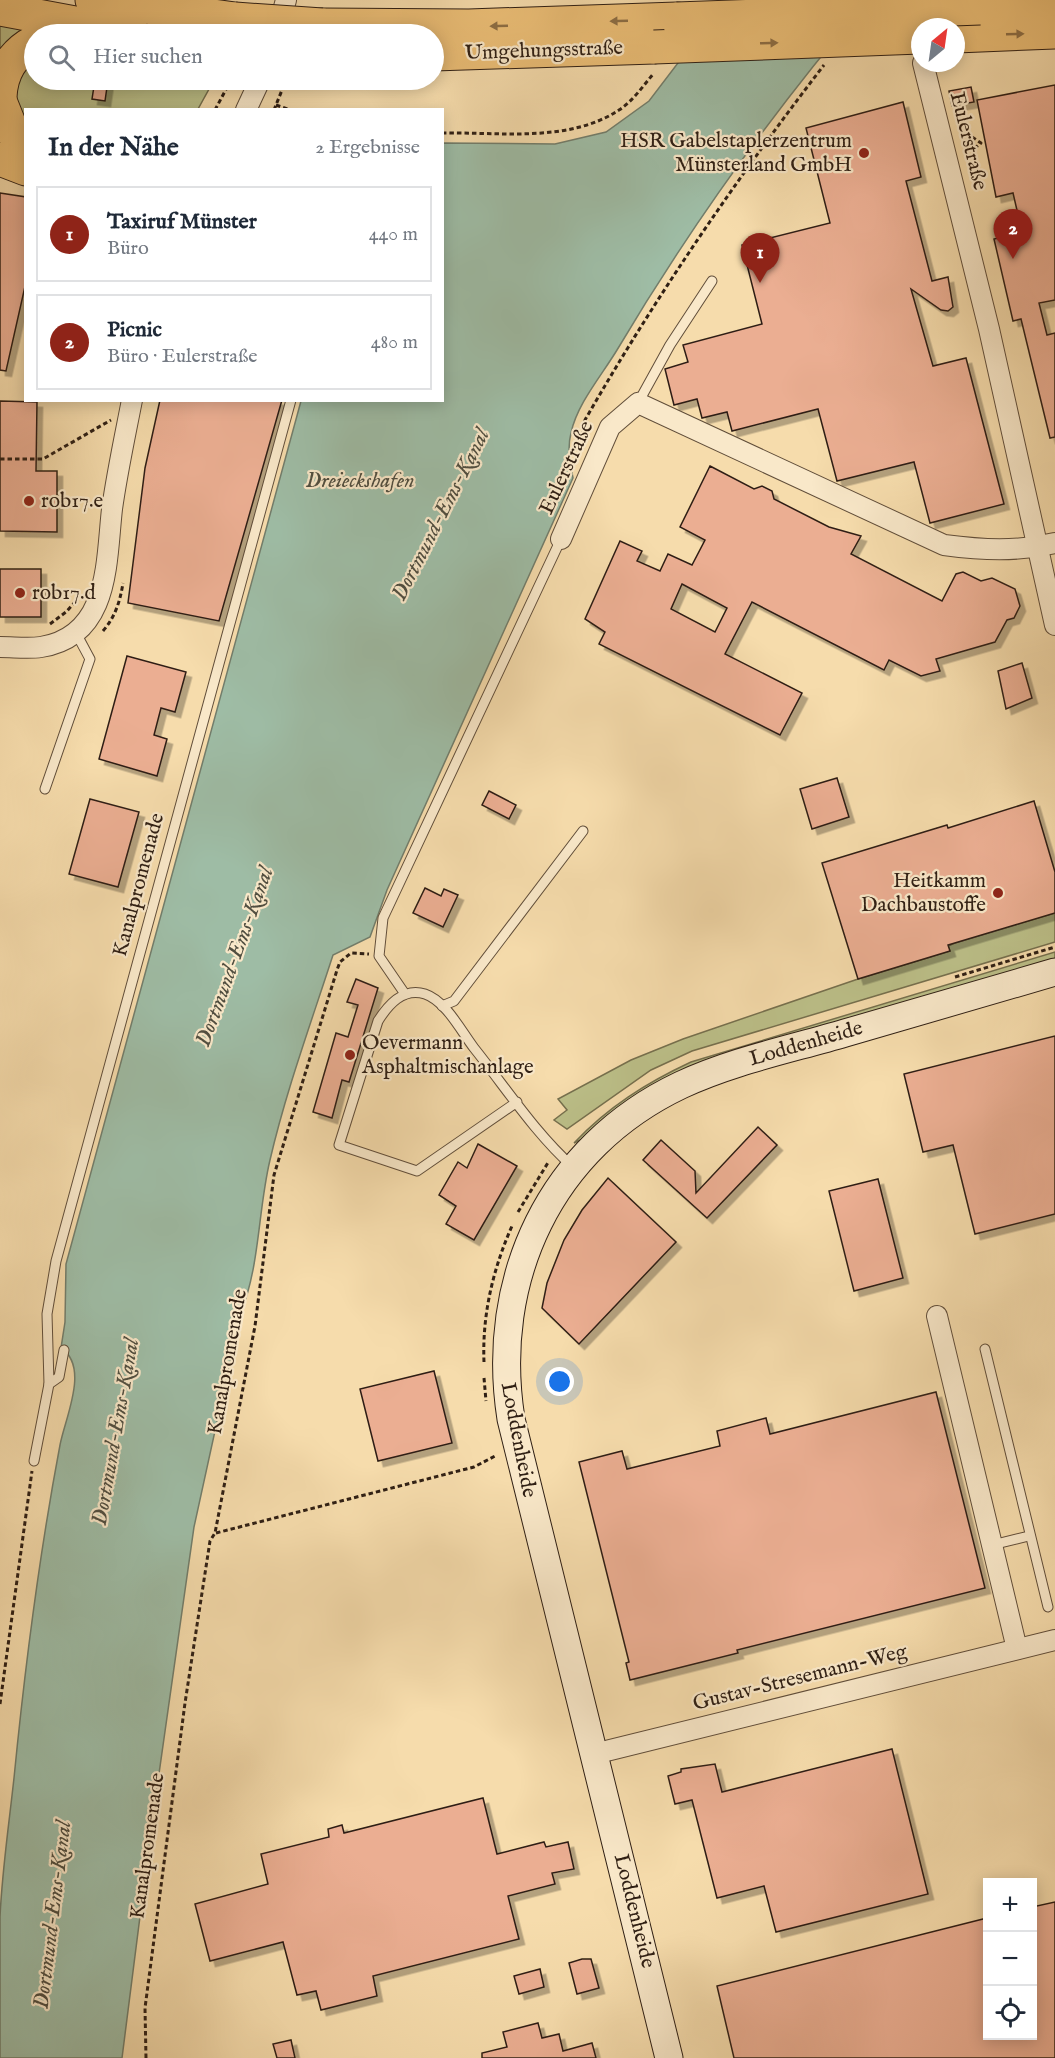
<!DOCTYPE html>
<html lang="de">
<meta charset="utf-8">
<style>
body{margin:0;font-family:"IM FELL English",serif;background:#f2f2f3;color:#1f2937}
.controls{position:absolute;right:18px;bottom:18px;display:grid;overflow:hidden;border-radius:0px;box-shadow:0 3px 15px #0003}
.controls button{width:54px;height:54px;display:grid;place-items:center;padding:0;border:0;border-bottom:2px solid #e0e1e3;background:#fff;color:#1f2937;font:30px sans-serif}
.compass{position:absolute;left:911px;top:18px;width:54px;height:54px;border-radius:50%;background:#fff;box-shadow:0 3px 15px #0003;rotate:29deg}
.you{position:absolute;left:560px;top:1382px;width:21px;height:21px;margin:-15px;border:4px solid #fff;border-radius:50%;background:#1a73e8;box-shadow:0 0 0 9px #1a73e833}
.badge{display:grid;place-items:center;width:39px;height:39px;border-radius:50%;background:#8f2418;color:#fff;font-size:20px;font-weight:700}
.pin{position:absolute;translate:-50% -50px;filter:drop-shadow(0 2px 3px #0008)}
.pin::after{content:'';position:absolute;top:32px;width:21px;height:18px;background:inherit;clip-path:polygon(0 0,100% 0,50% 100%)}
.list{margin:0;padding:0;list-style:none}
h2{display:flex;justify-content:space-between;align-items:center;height:78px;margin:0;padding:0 24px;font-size:26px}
h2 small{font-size:20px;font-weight:400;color:#747a83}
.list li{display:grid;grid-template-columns:39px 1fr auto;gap:18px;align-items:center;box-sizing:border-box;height:96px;margin:0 12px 12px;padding:0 12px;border:2px solid #e0e1e3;border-radius:0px}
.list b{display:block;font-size:22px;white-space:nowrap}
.list p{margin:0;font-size:20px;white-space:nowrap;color:#747a83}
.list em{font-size:20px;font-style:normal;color:#747a83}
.icon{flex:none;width:33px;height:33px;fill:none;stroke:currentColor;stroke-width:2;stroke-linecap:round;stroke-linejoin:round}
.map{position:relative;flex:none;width:1055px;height:2058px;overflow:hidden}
.search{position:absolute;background:#fff;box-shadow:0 3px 15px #0003;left:24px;top:24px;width:420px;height:66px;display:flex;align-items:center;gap:15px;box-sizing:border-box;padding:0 21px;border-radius:33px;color:#747a83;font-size:22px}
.panel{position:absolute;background:#fff;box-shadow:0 3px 15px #0003;left:24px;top:108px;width:420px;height:294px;border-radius:0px}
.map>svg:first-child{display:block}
.green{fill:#bcc089;stroke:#76704e;stroke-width:1.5}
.water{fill:#9ebca5;stroke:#727d6b;stroke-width:1.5}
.building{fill:#ebae92;stroke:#2f1f14;stroke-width:1.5;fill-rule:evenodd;filter:url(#shadow)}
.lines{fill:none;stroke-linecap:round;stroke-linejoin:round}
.lane-casing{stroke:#614e3a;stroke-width:11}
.street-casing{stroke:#614e3a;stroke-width:22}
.secondary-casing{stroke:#2f1f14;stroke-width:29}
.highway-casing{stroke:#2f1f14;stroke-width:35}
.path{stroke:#2f1f14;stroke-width:3;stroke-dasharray:4.5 3;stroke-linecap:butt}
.lane{stroke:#f9e8c9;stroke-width:9}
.street{stroke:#f9e8c9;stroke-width:20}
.secondary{stroke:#f9e8c9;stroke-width:27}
.highway{stroke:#ebbe76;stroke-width:33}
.highway-bridge-casing{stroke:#2f1f14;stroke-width:35;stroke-linecap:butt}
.highway-bridge{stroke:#ebbe76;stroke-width:33}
.oneway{fill:#8d6e45}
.poi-dot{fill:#8f2418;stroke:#f9e8c9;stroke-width:2}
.labels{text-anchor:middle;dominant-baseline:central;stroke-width:4.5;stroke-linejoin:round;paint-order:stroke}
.street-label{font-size:21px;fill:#2f1f14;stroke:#f9e8c9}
.poi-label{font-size:21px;fill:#2f1f14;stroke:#f9e8c9;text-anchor:start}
.water-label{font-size:22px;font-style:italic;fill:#504e40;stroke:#f9e8c9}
</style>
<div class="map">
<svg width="1055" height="2058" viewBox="0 0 1055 2058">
<defs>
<filter id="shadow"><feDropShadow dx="5.5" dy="5.5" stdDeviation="0" flood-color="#0004"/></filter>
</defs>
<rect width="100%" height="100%" fill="#f6dcac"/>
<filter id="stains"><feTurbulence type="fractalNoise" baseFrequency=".00333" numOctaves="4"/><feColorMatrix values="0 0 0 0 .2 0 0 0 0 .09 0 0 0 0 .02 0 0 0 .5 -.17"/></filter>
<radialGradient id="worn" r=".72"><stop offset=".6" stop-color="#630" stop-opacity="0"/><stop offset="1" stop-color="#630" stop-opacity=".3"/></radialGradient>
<g class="green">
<polygon points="0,25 34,32 0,64"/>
<polygon points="34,55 34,80 214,80 198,109 26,110 26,129 12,87"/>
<polygon points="1055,913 1055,942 692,1051 651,1070 567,1129 554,1120 567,1110 558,1099 631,1060 683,1039 858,979 950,951 948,946 955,943"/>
<path d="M1055,952V960L814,1032L574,1143C608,1107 646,1083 691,1062Z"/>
</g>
<path class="water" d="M726,0H868C775,109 690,227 617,350C602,375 577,404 571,433C567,448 570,463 573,478L387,890L370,937L333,955C311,1023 286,1091 270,1160C258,1210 260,1265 241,1312L194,1527L151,1830L122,2058H0C0,2011 0,1964 0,1917C2,1871 9,1824 14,1778C25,1666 39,1556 60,1445C65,1418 90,1367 61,1348L65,1322L66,1264L301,401L442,400L443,143L555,144L606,132L649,101Z"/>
<g class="building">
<polygon points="95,80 108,80 105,101 92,99"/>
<polygon points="1055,85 1055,300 1039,303 1047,335 1055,333 1055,437 1050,438 1021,319 1013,321 994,239 1022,232 1013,193 996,197 977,100"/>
<polygon points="971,87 974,102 952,106 949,91"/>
<polygon points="903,102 921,177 906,181 932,281 948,277 953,307 948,311 941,310 911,289 933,366 966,358 1004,504 930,523 914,462 837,481 818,409 732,431 727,412 702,418 697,399 674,405 665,369 688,362 683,345 762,324 742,245 830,223 806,128"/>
<polygon points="0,193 26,197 26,282 6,371 0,370"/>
<polygon points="160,400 282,400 219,621 128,603 145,468"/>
<polygon points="0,401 37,402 36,471 57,471 57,532 0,531"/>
<path d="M710,466L754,489L762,486L772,491L774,499L829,527L861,536L851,554L942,601L956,574L963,572L981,581L992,578L1015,589L1020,606L1014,618L1007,620L995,642L936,659L940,671L921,676L889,660L884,670L752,602L725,654L802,693L780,735L599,644L605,632L585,619L620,541L642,551L637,561L660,571L668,554L692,565L705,540L680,527ZM682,584L727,608L715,632L671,609Z"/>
<rect x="0" y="569" width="41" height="48"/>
<polygon points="127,656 186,672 175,712 161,708 154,735 167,739 157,776 99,759"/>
<polygon points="1022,663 1032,698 1006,709 998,671"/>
<polygon points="837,778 849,817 812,829 800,789"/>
<polygon points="489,791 516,805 509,819 482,805"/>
<polygon points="90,799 139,812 118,887 69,874"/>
<polygon points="1034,801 1055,872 1055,913 948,945 950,951 858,979 822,863 947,825 948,828"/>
<polygon points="425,888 441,896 444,889 458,895 443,927 413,913"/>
<polygon points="356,979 378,988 349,1082 342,1080 332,1118 313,1112 336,1033 348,1037 358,1005 347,1002"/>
<polygon points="1055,1036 1055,1214 975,1234 953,1145 923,1152 904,1074"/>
<polygon points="758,1127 777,1145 707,1218 643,1160 661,1140 695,1171 696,1193"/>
<polygon points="478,1144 517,1166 474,1240 446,1224 456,1206 439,1195 458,1162 467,1168"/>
<polygon points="608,1178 676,1242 579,1344 542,1308 547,1283 564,1240 582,1210"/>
<polygon points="878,1179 903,1278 854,1291 829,1191"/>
<polygon points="434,1371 452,1443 378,1461 360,1389"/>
<polygon points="936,1392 985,1588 737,1650 738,1653 630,1680 626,1663 629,1662 579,1462 622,1451 627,1469 720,1446 717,1431 766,1418 770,1434"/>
<polygon points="892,1749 928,1894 776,1932 764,1886 717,1898 692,1800 675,1804 668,1776 681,1772 681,1769 715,1764 722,1792"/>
<polygon points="483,1798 497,1854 544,1842 546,1847 568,1842 574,1869 552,1873 555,1884 508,1896 519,1939 373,1976 377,1996 321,2010 316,1991 297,1995 283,1942 210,1961 195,1904 268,1884 261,1854 329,1837 328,1829 342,1825 344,1833"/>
<polygon points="1055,1902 1055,2058 734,2058 717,1986 987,1918 987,2036 1032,2036 1032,1907"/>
<polygon points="582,1959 591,1959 599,1988 577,1994 569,1963"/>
<polygon points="540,1969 544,1987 519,1994 514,1976"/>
<polygon points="538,2023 542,2038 559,2034 563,2051 592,2043 596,2058 482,2058 482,2053 507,2047 503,2032"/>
<polygon points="291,2040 295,2058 277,2058 273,2044"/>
</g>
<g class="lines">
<defs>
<g id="lane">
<polyline points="638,403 670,345 712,281"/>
<polyline points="45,789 90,659 75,631"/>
<polyline points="405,994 379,956 383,918 561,539"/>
<polyline points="442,1006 454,1001 583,831"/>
<path d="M517,1102L417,1171L339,1145L378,1021C388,1005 403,987 425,994C446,1001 461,1031 474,1048C506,1088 535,1133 573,1167"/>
<polyline points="985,1349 1048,1607"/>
<polyline points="64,1350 59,1377 49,1384 47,1314 56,1261 291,400"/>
<polyline points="34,1461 49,1384"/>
<polyline points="992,1545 1029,1536"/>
</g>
<g id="street">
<polyline points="277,32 286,0"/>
<polyline points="923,63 989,329 1055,625"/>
<polyline points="246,110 260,80"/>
<path d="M561,539L610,427L638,403L944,545C982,550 1017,552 1055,543"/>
<path d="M0,647C14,647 28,649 41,647C110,636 106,562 112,509C117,473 125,436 132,400"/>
<polyline points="937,1316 1017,1649"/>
<polyline points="594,1754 1055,1640"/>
</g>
<path id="secondary" d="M669,2058L511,1419C489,1279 550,1147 681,1085C732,1061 791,1049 845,1033C915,1013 985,993 1055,972"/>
<g id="highway">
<polyline points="92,0 235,19"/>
<polyline points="980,8 1055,5"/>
<polyline points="0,9 134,34"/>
<polyline points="322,25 469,26 677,19"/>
<polyline points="956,36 1055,32"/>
<polyline points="434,54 654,47"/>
<path d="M0,97C1,73 13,53 34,42"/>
<polyline points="0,101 12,131 26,143"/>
<polyline points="0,159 26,169"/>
</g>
</defs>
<use href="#lane" class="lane-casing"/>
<use href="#street" class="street-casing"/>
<use href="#secondary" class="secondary-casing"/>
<use href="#highway" class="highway-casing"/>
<g class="path">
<polyline points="276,105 290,110"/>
<polyline points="215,110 231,80"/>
<polyline points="274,110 286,80"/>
<path d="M442,133C500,132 569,143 619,110C633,101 643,86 654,73"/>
<polyline points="972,137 981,143 974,149"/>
<path d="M583,443L581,439L585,420C656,296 737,178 824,65"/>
<polyline points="0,459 43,459 111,420"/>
<polyline points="50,624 66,612 76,601"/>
<path d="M103,631C115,617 120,602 123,583"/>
<polyline points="955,977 1055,947"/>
<polyline points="518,1212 549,1161"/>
<path d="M484,1362C482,1315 493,1269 512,1226"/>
<polyline points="484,1378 486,1401"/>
<polyline points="216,1533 474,1467 497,1455"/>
<polyline points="0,1704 32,1471"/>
<polyline points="146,2058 145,2008 185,1703 210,1541 215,1533 255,1326 274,1175 337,970 340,962 351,953 369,954"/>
</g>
<use href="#lane" class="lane"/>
<use href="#street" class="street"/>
<use href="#secondary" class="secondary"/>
<use href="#highway" class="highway"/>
<defs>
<g id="highway-bridge">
<polyline points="235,19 322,25"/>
<polyline points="677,19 980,8"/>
<polyline points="654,47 920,37"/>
</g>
</defs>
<use href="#highway-bridge" class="highway-bridge-casing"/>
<use href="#highway-bridge" class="highway-bridge"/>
</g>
<defs><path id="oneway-solid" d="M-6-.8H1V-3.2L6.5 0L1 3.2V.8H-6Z" transform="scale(1.5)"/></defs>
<g class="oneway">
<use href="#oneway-solid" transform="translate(619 21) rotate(178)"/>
<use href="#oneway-solid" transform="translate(499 26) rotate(178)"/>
<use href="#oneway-solid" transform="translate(1015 34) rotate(-2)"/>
<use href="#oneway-solid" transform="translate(769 43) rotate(-2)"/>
</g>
<g class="poi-dot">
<circle cx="864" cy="153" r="6"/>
<circle cx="29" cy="501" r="6"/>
<circle cx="20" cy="593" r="6"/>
<circle cx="998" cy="893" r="6"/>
<circle cx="350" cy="1055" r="6"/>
</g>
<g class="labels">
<g class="street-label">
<text transform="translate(544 51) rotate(-2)">Umgehungsstraße</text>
<text transform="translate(968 141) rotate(76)">Eulerstraße</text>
<text transform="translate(567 468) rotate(-65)">Eulerstraße</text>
<text transform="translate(139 885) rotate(-75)">Kanalpromenade</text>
<text transform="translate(806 1044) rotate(-16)">Loddenheide</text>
<text transform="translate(228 1362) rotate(-80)">Kanalpromenade</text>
<text transform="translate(518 1440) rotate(79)">Loddenheide</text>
<text transform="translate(800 1678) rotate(-14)">Gustav-Stresemann-Weg</text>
<text transform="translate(148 1846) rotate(-82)">Kanalpromenade</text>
<text transform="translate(634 1911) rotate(76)">Loddenheide</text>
</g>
<g class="poi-label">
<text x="852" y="141" text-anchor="end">HSR Gabelstaplerzentrum<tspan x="852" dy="24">Münsterland GmbH</tspan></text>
<text x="41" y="501">rob17.e</text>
<text x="32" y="593">rob17.d</text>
<text x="986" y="881" text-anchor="end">Heitkamm<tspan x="986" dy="24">Dachbaustoffe</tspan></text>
<text x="362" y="1043">Oevermann<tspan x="362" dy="24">Asphaltmischanlage</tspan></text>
</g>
<g class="water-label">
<text x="360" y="481">Dreieckshafen</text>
<text transform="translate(441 515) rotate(-63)">Dortmund-Ems-Kanal</text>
<text transform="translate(235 957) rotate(-70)">Dortmund-Ems-Kanal</text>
<text transform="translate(116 1432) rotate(-80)">Dortmund-Ems-Kanal</text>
<text transform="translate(53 1915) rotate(-83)">Dortmund-Ems-Kanal</text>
</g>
</g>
<rect width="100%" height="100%" filter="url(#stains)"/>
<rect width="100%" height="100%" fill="url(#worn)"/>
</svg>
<div class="controls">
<button>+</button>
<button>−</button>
<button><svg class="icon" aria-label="locate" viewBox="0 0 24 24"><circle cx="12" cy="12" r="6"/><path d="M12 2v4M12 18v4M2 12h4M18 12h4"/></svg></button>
</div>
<svg class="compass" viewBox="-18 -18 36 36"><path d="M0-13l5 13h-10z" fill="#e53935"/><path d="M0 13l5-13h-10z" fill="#747a83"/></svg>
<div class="you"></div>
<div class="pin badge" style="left:760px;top:283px">1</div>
<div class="pin badge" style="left:1013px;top:259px">2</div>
<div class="search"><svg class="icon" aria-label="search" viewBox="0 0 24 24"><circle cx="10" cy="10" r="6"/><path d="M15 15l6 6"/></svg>Hier suchen</div>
<section class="panel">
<h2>In der Nähe<small>2 Ergebnisse</small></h2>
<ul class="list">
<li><span class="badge">1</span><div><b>Taxiruf Münster</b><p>Büro</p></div><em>440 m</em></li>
<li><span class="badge">2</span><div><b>Picnic</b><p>Büro · Eulerstraße</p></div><em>480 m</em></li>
</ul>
</section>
</div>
